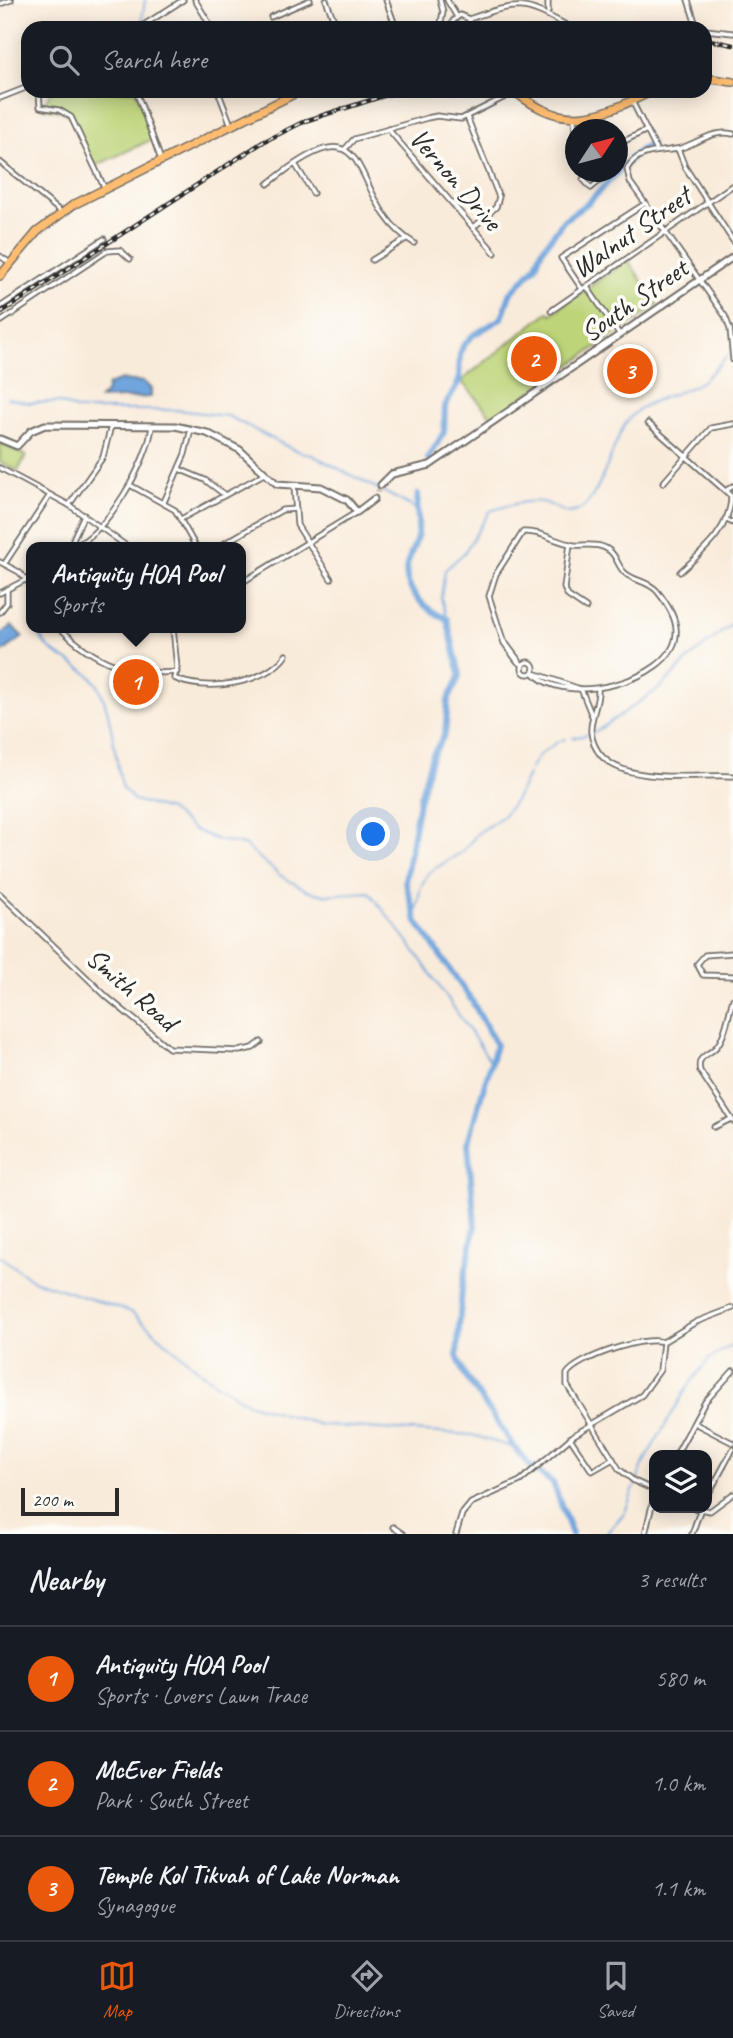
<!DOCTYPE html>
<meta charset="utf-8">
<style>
body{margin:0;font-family:Caveat,sans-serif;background:#242831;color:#f1f3f6}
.controls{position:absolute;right:21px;bottom:21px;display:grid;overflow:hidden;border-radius:14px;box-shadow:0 4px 18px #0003}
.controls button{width:63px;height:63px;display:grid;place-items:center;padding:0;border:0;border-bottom:2px solid #363941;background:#171b24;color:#f1f3f6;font:35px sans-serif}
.compass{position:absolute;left:565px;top:119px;width:63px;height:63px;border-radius:50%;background:#171b24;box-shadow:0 4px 18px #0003;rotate:54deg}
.scale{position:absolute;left:21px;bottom:18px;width:98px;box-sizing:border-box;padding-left:7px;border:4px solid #2b2b2b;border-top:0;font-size:19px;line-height:24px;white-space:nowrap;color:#2b2b2b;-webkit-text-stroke:5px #fdfcf7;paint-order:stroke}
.you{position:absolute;left:374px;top:835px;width:24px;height:24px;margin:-18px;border:5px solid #fff;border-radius:50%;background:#1a73e8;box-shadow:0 0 0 10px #1a73e833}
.badge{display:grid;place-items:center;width:46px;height:46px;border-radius:50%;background:#ea580c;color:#fff;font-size:23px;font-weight:700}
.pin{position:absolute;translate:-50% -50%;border:4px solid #fff;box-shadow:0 2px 7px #0006}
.popup{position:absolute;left:26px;top:542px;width:220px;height:91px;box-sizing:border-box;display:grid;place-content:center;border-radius:14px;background:#171b24;filter:drop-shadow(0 2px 5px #0005);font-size:23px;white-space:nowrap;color:#9ea1a6}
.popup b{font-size:26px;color:#f1f3f6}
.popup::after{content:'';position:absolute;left:50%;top:100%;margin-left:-14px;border:14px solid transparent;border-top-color:#171b24}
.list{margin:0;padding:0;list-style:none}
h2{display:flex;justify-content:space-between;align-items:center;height:91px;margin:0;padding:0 28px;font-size:30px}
h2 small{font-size:23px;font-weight:400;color:#9ea1a6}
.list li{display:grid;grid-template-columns:46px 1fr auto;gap:21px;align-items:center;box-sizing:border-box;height:105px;padding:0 28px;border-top:2px solid #363941}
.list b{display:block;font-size:26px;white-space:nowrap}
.list p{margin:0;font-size:23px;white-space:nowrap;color:#9ea1a6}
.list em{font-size:23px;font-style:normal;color:#9ea1a6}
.icon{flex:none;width:38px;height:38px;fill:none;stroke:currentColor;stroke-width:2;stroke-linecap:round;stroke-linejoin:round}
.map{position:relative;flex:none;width:733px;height:1534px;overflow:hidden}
.search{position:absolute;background:#171b24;box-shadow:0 4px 18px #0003;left:21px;right:21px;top:21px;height:77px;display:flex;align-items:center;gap:18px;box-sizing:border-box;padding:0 24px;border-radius:21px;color:#9ea1a6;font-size:26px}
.sheet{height:406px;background:#171b24}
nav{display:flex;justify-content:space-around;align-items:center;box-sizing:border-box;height:98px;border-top:2px solid #363941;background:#171b24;font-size:19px;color:#9ea1a6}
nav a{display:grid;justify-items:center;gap:4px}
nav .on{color:#ea580c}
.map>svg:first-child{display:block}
.green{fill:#bdd479;stroke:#748052;stroke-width:2}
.water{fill:#70a5dd;stroke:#4e6884;stroke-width:2}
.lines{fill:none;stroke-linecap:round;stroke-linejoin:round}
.stream{stroke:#70a5dd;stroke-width:2}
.river{stroke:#70a5dd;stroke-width:6}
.tertiary-tunnel{stroke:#d0c5b7;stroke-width:5;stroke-dasharray:5 2.5;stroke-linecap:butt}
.minor-casing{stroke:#736e68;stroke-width:7}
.tertiary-casing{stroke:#736e68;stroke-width:9}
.primary-casing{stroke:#736e68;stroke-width:10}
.minor{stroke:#fff;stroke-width:3.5}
.tertiary{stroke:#fff;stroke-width:5}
.primary{stroke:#febc70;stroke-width:7}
.rail-casing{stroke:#2b2b2b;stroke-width:4.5}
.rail{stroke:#fdfcf7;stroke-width:2;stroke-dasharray:5;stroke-linecap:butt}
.labels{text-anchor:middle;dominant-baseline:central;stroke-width:7;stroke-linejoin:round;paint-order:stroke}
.street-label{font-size:28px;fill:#2b2b2b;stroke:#fdfcf7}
</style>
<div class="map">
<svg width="733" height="1534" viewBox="0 0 733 1534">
<rect width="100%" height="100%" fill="#fdfcf7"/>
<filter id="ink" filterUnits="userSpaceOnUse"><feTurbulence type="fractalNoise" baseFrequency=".0143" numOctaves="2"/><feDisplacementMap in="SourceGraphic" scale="14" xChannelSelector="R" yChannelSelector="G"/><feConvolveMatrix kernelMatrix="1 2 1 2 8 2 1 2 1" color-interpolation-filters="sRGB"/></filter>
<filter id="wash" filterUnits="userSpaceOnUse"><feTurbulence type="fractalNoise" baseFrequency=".00686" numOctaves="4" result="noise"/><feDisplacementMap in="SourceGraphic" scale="28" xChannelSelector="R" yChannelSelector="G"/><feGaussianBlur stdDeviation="1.57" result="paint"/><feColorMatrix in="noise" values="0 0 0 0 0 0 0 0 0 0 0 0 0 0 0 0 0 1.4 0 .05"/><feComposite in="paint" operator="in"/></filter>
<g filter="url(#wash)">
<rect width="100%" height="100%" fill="#f9ebda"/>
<g class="green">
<polygon points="51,91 136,91 153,139 95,166 71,117 63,111 42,108"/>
<polygon points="628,260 658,305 493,418 461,381 548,312 551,314"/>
<polygon points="0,443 26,456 18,471 0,462"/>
</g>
<g class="water">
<polygon points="121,380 144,382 151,389 151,397 99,399 106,393 108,385"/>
<polygon points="12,626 23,637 0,654 0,635"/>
<path d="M124,671L145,675L151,685L132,692C123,688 123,680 124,671Z"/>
</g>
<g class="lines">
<g class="stream">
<polyline points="142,21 145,0"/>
<polyline points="7,398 30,403 57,402 78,410 177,410 228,416 294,450 312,455 415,508"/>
<path d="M447,619L441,598L445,570L464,553L490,511C506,506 525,500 542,502C555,504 563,517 577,511C599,503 612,445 625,424C643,397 674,398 699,383C710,377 718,363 730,354"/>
<path d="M38,628C44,658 76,658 94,680C112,702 114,760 123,789L134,800L169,810L194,830L218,840L244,845L281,876L308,891L324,895L369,892L410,944L491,1062"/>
<polyline points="594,733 661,687 691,657 733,623"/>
<polyline points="588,734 589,734"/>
<polyline points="572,738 586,735"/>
<polyline points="562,740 565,739"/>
<polyline points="530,769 540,754 559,741"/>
<polyline points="415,918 420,889 428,873 462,852 478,833 503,816 516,799 528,775"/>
<polyline points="0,1256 32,1280 131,1312 207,1377 247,1403 321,1425 472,1435 515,1448"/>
<polyline points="606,1534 625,1512 645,1460 688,1386 708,1360 733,1344"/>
</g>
<g class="river">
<polyline points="428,459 444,432 445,406 459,381 460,355 463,346 472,336 502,318 510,294 535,267 542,250 564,220 589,202 632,157 651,143"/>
<path d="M418,494C416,510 419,519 418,533C416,544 410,554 407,565C402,590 426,610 447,619L460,675L448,700L445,734L432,756L419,801L405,881L417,922L472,1001L496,1045L468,1142L475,1226L462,1288L457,1356L464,1374L515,1448L528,1464L553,1483L572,1534"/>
</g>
</g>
</g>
<g filter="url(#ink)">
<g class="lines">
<polyline class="tertiary-tunnel" points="374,499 381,485"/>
<defs>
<g id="minor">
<polyline points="195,0 212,28"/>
<polyline points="326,0 337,28"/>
<polyline points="386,0 396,28"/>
<polyline points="440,0 443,12 440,28"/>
<polyline points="447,0 457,17"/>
<polyline points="688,0 697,28"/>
<polyline points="0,4 11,0"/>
<polyline points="548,12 548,0"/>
<polyline points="271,17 310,0"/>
<polyline points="469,19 470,28"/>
<polyline points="139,28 183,0"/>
<path d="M453,28V21L460,15L469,19C523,0 524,3 572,28"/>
<polyline points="622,28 681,28"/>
<polyline points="705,30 733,33"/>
<polyline points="39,91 40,107 59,110 71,117 104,187"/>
<polyline points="136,91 161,160"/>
<polyline points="218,91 231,125"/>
<polyline points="0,98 28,87"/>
<polyline points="632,101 656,149"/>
<polyline points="467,117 499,197 496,207 473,228"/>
<polyline points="574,118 576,143"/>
<polyline points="388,129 495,253"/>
<polyline points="605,130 605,129"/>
<path d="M733,134C714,129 698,143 681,148C662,153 638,148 627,169L630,182L725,316L730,329L733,360"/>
<polyline points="618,144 647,130"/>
<polyline points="345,149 354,139 427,118 437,116 461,119 515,92"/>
<polyline points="678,149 685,167 733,241"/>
<polyline points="0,162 61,212"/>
<polyline points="295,164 313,193"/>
<polyline points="588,172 583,179 591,188 610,172"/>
<path d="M268,184C382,91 343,200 414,243"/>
<polyline points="0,256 10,263"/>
<polyline points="372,260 406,239"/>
<polyline points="587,287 620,335"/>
<polyline points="582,289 561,258 646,203"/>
<polyline points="0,307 104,239"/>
<polyline points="551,311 733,185"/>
<polyline points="0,322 107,251 120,250 130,259"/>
<path d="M648,423L731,496C731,529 702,552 680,572"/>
<polyline points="0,468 69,505 128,547"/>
<polyline points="179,469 205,480 225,495"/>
<polyline points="663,483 711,428 733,424"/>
<polyline points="130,485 175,510 196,547"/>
<polyline points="294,486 297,525 331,579"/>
<polyline points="727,490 733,486"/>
<polyline points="164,502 185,454 191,429"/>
<polyline points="69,505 103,457 111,426"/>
<polyline points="181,519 264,474"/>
<polyline points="725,519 733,523"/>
<polyline points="570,544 564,588 568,596 586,608"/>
<path d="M72,547C105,537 149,460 152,426"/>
<polyline points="73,547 73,539 84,515"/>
<polyline points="218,547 282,510 296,509"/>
<polyline points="0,562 19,572 31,585"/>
<polyline points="5,563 50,495"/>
<polyline points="241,583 357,512"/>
<polyline points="0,593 31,577"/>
<polyline points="0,612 7,603 7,591"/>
<path d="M60,628C94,662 129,676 177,672"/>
<path d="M173,628L177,668L174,678C204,693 267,684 286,655"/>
<polyline points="504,641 520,662"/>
<circle cx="528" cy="668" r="6"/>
<path d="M523,665L517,661L504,643L489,596L496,574L523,532C542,531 555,542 574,545C587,546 599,542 610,551C617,557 618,567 625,573C634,581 648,581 657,591C666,602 678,620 676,635C672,682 562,708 533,672"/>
<polyline points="534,673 580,689"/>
<polyline points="581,689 592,716"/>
<path d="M598,689C599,704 590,717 591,732C598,791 692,773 733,776"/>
<polyline points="0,894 107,997 169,1048 239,1051 253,1048 261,1042"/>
<polyline points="733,953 705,955 697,964 703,975 733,976"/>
<path d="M733,999C729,1012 726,1035 717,1046C709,1056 696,1055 700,1071L733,1121"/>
<polyline points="714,1127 731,1119"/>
<polyline points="694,1423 733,1443"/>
<polyline points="570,1438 592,1471 613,1459"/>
<polyline points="676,1455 705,1402 733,1371"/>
<path d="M654,1490L634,1481L619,1469L567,1385V1374C577,1358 646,1335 663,1342L696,1322L733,1308"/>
<polyline points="707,1497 733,1449"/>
<polyline points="693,1508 710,1511 733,1494"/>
<polyline points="393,1527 403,1534"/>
<polyline points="456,1534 462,1514 471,1503 520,1481 574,1435 642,1395 660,1370 663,1342"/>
<polyline points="645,1534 654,1497"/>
<polyline points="692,1534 701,1508"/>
</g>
<g id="tertiary">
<polyline points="0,439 17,446 31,431 45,425 175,426 207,433 240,450 277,484 321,487 347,500 357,512 374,499"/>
<polyline points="381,485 392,474 430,465 733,257"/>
</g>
<g id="primary">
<polyline points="705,78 733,82"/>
<path d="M514,91C566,133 598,117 653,91"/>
<polyline points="0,276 37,232 73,205 300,91"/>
</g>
</defs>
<use href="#minor" class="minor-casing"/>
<use href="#tertiary" class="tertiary-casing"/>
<use href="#primary" class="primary-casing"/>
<use href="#minor" class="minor"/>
<use href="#tertiary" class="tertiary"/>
<use href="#primary" class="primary"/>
<defs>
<g id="rail">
<polyline points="705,39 733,45"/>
<polyline points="0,313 263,142 305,121 399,91"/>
</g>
</defs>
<use href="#rail" class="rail-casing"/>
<use href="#rail" class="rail"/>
</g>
</g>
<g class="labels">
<g class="street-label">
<text transform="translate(456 179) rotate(49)">Vernon Drive</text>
<text transform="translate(631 232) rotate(-35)">Walnut Street</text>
<text transform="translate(634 300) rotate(-35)">South Street</text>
<text transform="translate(132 989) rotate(41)">Smith Road</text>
</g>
</g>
</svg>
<div class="controls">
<button><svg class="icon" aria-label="layers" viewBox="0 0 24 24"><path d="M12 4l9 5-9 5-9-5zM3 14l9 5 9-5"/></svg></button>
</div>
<svg class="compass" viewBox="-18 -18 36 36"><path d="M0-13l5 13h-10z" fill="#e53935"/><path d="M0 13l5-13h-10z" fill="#9ea1a6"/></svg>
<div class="scale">200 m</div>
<div class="you"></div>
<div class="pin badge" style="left:136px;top:682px">1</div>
<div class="popup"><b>Antiquity HOA Pool</b>Sports</div>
<div class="pin badge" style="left:534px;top:359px">2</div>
<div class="pin badge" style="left:630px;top:371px">3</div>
<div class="search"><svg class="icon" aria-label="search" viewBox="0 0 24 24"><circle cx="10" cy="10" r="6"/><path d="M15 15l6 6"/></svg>Search here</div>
</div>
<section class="sheet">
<h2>Nearby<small>3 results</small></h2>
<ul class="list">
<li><span class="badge">1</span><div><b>Antiquity HOA Pool</b><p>Sports · Lovers Lawn Trace</p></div><em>580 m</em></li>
<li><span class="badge">2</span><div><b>McEver Fields</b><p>Park · South Street</p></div><em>1.0 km</em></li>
<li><span class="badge">3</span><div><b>Temple Kol Tikvah of Lake Norman</b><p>Synagogue</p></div><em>1.1 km</em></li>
</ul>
</section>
<nav>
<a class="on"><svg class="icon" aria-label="map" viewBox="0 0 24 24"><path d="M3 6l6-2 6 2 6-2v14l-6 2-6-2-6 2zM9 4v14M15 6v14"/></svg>Map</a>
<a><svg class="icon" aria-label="directions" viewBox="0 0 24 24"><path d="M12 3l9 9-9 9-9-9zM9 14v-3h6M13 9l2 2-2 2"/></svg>Directions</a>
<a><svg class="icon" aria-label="saved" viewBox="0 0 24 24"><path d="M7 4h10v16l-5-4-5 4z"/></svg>Saved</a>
</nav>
